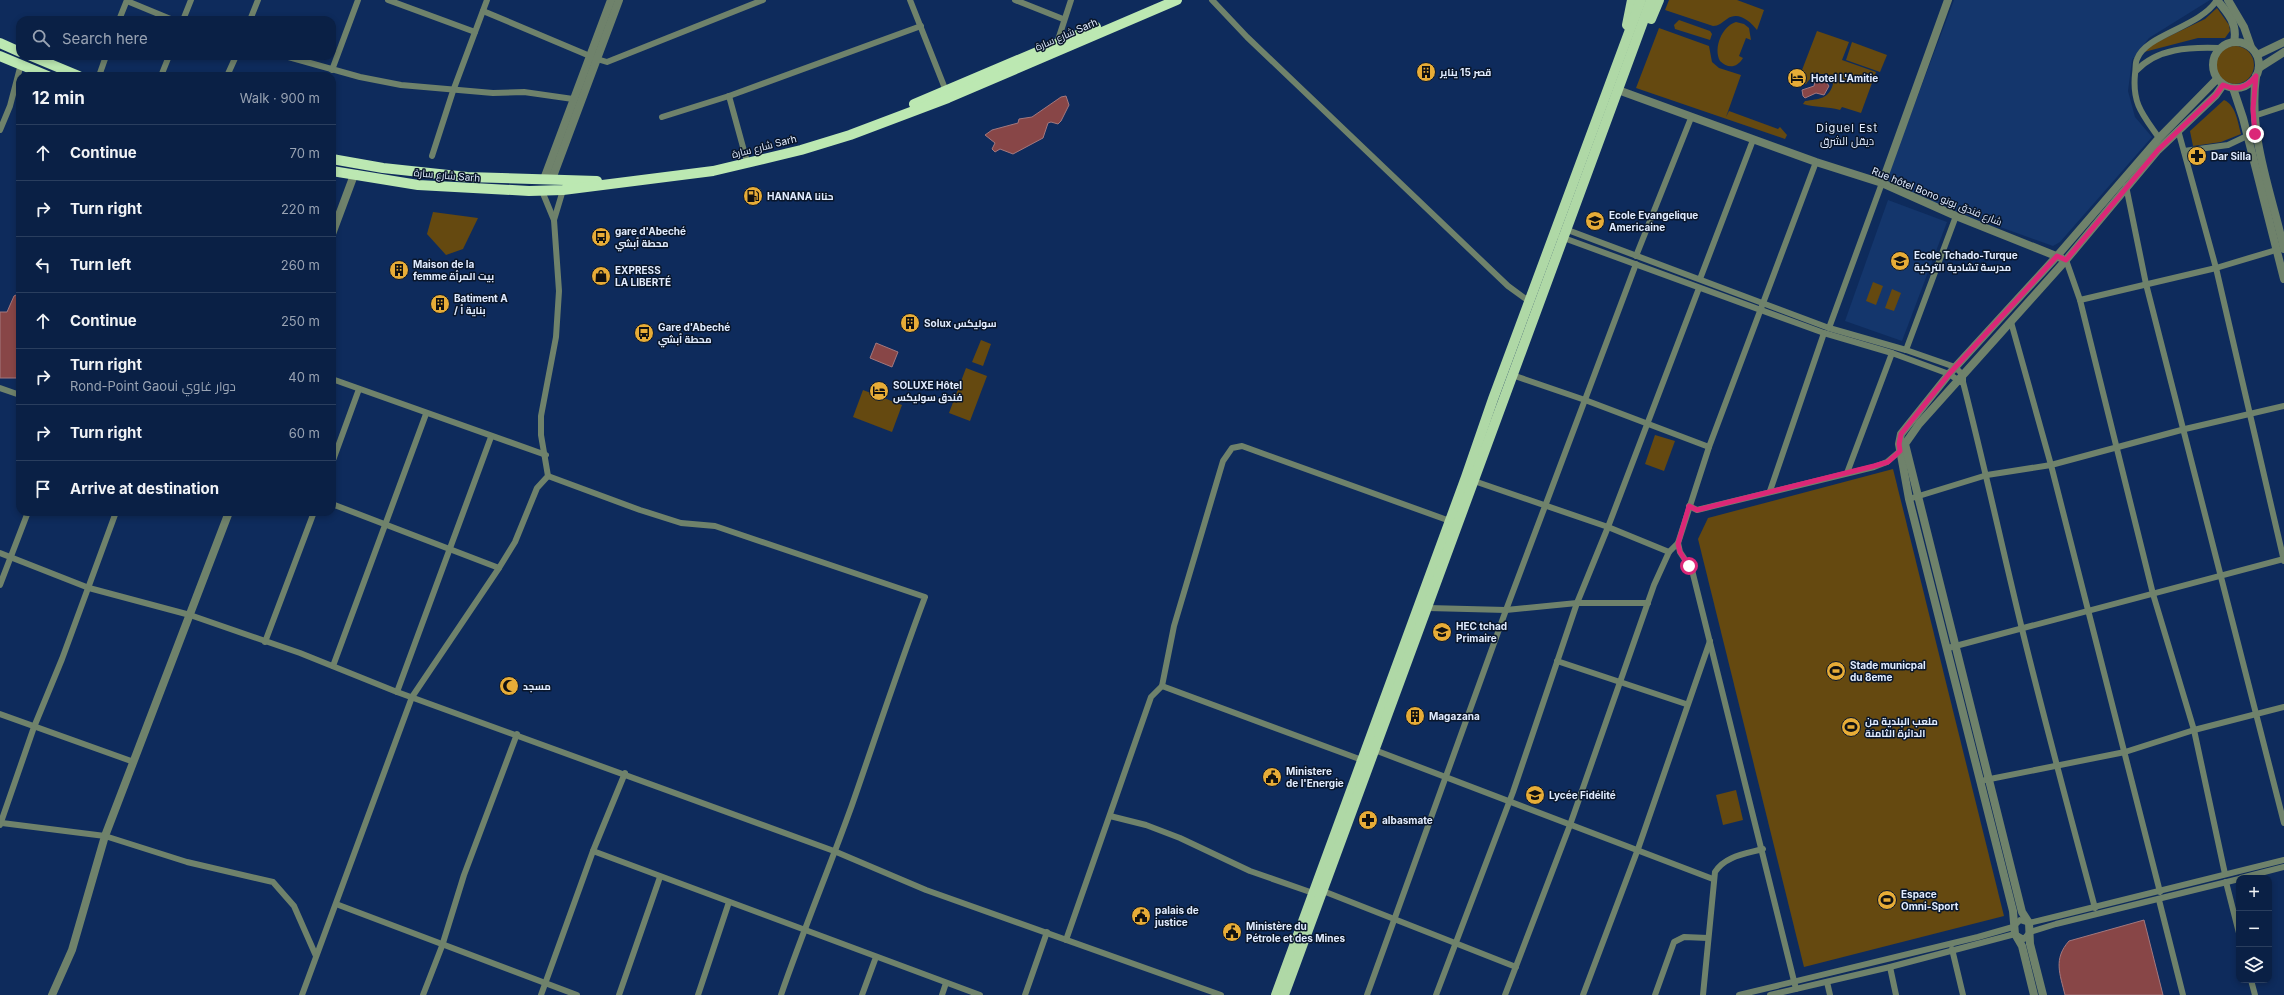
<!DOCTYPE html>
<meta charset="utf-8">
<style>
body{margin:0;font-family:Inter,Cairo,sans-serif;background:#182d50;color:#f1f3f6}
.controls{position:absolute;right:12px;bottom:12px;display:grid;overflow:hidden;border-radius:8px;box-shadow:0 2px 6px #0003}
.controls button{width:36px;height:36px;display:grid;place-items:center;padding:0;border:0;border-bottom:1px solid #2a3e5e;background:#0a2045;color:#f1f3f6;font:20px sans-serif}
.stop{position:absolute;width:12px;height:12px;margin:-9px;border:3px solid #db2777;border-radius:50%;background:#fff}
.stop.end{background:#db2777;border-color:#fff;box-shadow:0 1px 4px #0008}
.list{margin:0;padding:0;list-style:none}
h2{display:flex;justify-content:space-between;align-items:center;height:52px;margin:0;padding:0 16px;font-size:17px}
h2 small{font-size:13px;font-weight:400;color:#99a3b3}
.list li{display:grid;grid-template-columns:26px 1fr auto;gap:12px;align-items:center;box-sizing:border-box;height:56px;padding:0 16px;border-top:1px solid #2a3e5e}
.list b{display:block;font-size:15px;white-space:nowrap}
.list p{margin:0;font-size:13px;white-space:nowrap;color:#99a3b3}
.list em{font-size:13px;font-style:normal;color:#99a3b3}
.icon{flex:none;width:22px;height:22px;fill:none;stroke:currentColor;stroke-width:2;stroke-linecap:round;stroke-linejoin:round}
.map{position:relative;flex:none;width:2284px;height:995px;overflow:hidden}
.search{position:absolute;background:#0a2045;box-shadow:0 2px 6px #0003;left:16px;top:16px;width:320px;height:44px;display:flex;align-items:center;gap:10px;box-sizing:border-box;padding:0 14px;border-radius:12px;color:#99a3b3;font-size:15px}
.panel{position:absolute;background:#0a2045;box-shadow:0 2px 6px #0003;left:16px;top:72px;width:320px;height:444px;border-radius:12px}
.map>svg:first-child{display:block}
.built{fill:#14366c}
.green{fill:#654910}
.water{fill:#884647;stroke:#a3787e}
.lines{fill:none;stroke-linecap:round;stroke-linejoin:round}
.minor{stroke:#6f826b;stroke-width:6}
.tertiary{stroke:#6f826b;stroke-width:8}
.primary{stroke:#afd8a6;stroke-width:10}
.trunk{stroke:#bce8b2;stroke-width:10}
.route{stroke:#db2777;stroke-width:5}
.labels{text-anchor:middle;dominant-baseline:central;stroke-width:3;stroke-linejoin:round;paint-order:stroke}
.street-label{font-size:10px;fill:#e1ecff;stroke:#09162b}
.poi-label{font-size:10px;font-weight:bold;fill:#e1ecff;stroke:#09162b;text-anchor:start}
.neighbourhood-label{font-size:11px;letter-spacing:1px;fill:#e1ecff;stroke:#09162b}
</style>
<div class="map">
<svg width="2284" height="995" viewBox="0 0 2284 995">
<rect width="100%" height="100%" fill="#0e2b5c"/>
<g class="built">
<polygon points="1954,0 2210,0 2149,38 2132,60 2128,91 2135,117 2152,137 2060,242 2053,246 1884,185"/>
<polygon points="1888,200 1947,222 1902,341 1845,321"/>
</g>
<g class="green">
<path d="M1669,0H1737L1764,10L1757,30C1750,21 1738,11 1727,19C1721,23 1719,26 1713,26L1665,10Z"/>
<polygon points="2217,8 2229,25 2230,31 2225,38 2198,38 2144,52 2151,45 2205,19"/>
<polygon points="1679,20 1710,31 1712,34 1710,40 1675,29 1674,25"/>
<path d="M1736,22L1744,24L1749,28L1751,40L1746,38L1739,56L1743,58C1737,68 1728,69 1720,61C1713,48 1722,26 1736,22Z"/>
<polygon points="1659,28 1709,46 1712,62 1719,68 1741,75 1726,117 1729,111 1778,129 1780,127 1787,135 1785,139 1636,88"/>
<path d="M1817,31L1849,42L1842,60L1876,72L1861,113L1842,107L1840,110C1827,106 1816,108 1803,104L1805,101C1819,99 1829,99 1833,84L1828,75C1818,72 1812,75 1806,84L1797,83Z"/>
<polygon points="1852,42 1887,55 1880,72 1846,60"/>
<circle cx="2235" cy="65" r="19"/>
<path d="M2224,100C2236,105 2238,123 2241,134L2221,142L2193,146L2190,131Z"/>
<polygon points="433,212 478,218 463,249 446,255 427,234"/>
<polygon points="1873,282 1883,286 1876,305 1866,301"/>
<polygon points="1892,289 1901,293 1894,311 1885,308"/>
<polygon points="981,340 991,344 983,366 972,362"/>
<polygon points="966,368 987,376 970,421 949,413"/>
<polygon points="863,390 902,405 892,432 853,417"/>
<polygon points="1655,435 1675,441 1664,471 1645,464"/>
<polygon points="1893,469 2004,916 1804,967 1698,539 1708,518"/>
<polygon points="1736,790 1743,820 1723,825 1716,795"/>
</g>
<g class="water">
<polygon points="1819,79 1825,80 1829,86 1824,95 1816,93 1805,98 1803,96 1802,90 1814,86 1815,81"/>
<polygon points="1066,96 1069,105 1061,121 1058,124 1051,122 1048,123 1043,138 1013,154 1000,149 995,152 992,149 995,143 985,135 992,130 1018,123 1019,119 1032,117 1061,97"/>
<polygon points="20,293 20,378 0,378 0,312 7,312 14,296"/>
<polygon points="876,343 898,352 892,367 870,358"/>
<path d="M2144,920L2163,995H2065C2060,974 2053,959 2069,941Z"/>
</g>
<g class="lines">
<g class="minor">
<polyline points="388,0 475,32"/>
<polyline points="910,0 946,91"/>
<polyline points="1015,0 1063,19"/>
<polyline points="1212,0 1247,37 1508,286 1530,302"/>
<polyline points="127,1 173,20"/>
<polyline points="483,11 597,59 607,62 763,0"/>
<polyline points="119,20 127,0"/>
<polyline points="183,20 191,0"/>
<polyline points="250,20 258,0"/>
<polyline points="1057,43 1071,0"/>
<polyline points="285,56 360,77 401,85 493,93 524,92 573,99"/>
<polyline points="332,70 358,0"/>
<path d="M2136,71C2157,48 2190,47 2219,48"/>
<polyline points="99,76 106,56"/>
<polyline points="161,76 169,56"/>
<polyline points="227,76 236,56"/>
<polyline points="729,96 746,158"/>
<polyline points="2254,116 2284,106"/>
<polyline points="662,117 729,96 921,26"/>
<polyline points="0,130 10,106 21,64"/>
<polyline points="2178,130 2216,268 2284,561"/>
<path d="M2159,138C2143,115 2132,104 2135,74C2136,69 2135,63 2137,59C2146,34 2199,28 2217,0"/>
<polyline points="2184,151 2228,145 2247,136"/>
<polyline points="432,156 453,91 487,0"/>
<polyline points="2126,186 2146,284 2284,823"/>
<polyline points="554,220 563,190"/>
<path d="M1565,229L1829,328L1906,350L1955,367L1963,375V382C1984,464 2002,547 2022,629C2045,723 2070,815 2095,908"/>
<polyline points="1561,237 1824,333 1892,353 1949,374 1961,382"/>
<polyline points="1636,256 1691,118"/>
<polyline points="2066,260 2080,300 2153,594 2194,730 2225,874"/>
<polyline points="1700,279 1753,140"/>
<polyline points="2080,300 2216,268 2276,250"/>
<polyline points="2011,322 2051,465 2160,892"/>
<polyline points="1829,328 1882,183"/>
<polyline points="1906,350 1956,216"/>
<polyline points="1512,375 1585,400 1709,447"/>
<polyline points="332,379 546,455"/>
<polyline points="0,388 20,395"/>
<polyline points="332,463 359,389"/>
<polyline points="1847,473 1892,353"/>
<path d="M548,476L640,510L681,523L715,526L925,597C899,666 876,736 852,805C829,869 803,931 781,995"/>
<polyline points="1474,481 1608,527 1669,552"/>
<polyline points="1770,491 1824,333"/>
<polyline points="1909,499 1987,475 2051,465 2185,429 2284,406"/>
<polyline points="332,504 499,568"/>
<polyline points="1689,506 1697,510 1874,467 1887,462 1900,451"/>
<polyline points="0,553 89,588 190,615 300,653 397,692 834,851 926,890 1221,995"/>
<polyline points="0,585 28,512"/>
<polyline points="1428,608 1506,610 1577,603 1648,603"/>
<polyline points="265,642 314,512"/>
<polyline points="1948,648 2284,559"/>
<polyline points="1557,661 1686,704"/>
<polyline points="333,666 426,414"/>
<polyline points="1162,686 1362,760"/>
<polyline points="397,692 491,437"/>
<polyline points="0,714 134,762"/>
<polyline points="1372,749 1713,879"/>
<polyline points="1985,780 2125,752 2194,730 2284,707"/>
<polyline points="1110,816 1146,825 1180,838 1250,871 1313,893"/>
<polyline points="2,823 105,836 187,862 273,882 294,906 316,956"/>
<polyline points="0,825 34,727 62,659 116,512"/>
<polyline points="593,851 980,995"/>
<polyline points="2241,878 2284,867"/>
<polyline points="2226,882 2239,933"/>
<polyline points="1323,891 1516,967"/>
<polyline points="2159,900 2183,995"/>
<polyline points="336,904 577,995"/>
<polyline points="1066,940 1151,697 1162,686 1174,626 1223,461 1232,448 1242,446 1450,521"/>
<polyline points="1952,949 1963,995"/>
<polyline points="1890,967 1896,995"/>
<polyline points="2251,980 2255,995"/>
<polyline points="1827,982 1830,995"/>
<polyline points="1796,989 1692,570 1680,552 1678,543 1709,447 1816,162"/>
<polyline points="302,995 412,697 499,568 515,542 537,488 548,476 541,435 541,416 556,337 559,291 554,220 542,191"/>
<polyline points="423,995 442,946 464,875 517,734"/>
<polyline points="541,995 593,851 625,773"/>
<polyline points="619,995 660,877"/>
<polyline points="698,995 729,902"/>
<polyline points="862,995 876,957"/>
<polyline points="942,995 946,983"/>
<polyline points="1025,995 1047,932"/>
<polyline points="1367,995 1506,610 1636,264"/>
<polyline points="1436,995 1513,792 1577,603 1608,527 1699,288"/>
<polyline points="1505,995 1570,825 1654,585 1669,552 1678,543"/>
<polyline points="1583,995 1638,849 1710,641"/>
<polyline points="1655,995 1674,942 1684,937 1708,938"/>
<path d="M1703,995L1715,872C1725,856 1745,854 1763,849"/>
<polyline points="1739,995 1978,937 2013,927 2020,920 2029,923 2058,916 2284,860"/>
<polyline points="1770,995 1890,967 2015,934 2024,939 2030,932 2056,924 2239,879"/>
</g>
<g class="tertiary">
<path d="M2217,0C2228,13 2238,24 2234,42"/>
<polyline points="2228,0 2244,27 2251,47"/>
<circle cx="2236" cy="65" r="23"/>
<polyline points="2257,55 2284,42"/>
<polyline points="2259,68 2284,52"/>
<path d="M2256,76C2248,136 2271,191 2284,249"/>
<polyline points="2233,88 2243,118 2284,279"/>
<polyline points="1618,90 1816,162 1882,183 1956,216 2061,258"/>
<polyline points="544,179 611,0"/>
<polyline points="552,179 619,0"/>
<polyline points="1882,183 1948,0"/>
<polyline points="332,234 354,175"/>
<polyline points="52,995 72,950 105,836 229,512"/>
<polyline points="2034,995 2022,946 2015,934 2013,911 1909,499 1899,444 1901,434 1949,374 2057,256 2159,138 2217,79"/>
<polyline points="2043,995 2030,944 2029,923 2022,912 1905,444 1919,424 2066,260 2158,150 2216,95 2223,85"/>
</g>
<g class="primary">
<polyline points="1651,19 1659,0"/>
<polyline points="1627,25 1632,0"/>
<polyline points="1276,995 1466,477 1493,399 1641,0"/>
<polyline points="1284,995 1651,0"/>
</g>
<g class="trunk">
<polyline points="0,43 20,52"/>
<polyline points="0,56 48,76"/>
<polyline points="31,56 79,76"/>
<polyline points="914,104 1096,27"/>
<polyline points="332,159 383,168 467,177 597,181"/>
<polyline points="332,171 418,185 529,191 563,190 713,171 801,150 850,135 948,98 1177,0"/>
</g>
</g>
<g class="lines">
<path class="route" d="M1689,566L1680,552L1678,544L1689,506L1697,510L1874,466L1888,462L1900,451L1899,444L1901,434L1949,374L2057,256L2066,260L2158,150L2216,95L2223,85C2236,91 2247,88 2256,76L2253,109L2255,134"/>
</g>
<defs>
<symbol id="building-disc" viewBox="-11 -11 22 22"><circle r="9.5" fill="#e7ac37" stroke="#09162b"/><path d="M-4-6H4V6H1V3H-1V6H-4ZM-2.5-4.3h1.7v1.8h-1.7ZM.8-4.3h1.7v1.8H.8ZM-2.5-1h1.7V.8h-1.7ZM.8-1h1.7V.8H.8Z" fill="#111"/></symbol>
<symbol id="hotel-disc" viewBox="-11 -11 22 22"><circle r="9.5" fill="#e7ac37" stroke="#09162b"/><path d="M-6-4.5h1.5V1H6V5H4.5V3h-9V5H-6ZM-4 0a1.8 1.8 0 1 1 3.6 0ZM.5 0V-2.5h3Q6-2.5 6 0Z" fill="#111"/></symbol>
<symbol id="pharmacy-disc" viewBox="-11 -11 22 22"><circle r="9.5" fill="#e7ac37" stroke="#09162b"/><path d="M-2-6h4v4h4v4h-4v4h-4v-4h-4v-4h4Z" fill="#111"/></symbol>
<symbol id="fuel-disc" viewBox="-11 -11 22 22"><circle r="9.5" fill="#e7ac37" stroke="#09162b"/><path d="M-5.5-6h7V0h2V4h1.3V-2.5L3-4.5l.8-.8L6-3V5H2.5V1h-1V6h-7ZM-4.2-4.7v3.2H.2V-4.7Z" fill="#111"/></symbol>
<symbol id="school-disc" viewBox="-11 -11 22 22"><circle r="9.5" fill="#e7ac37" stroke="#09162b"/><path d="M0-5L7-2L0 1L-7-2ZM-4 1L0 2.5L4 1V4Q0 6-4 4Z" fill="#111"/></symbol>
<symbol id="bus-disc" viewBox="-11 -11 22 22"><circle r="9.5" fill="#e7ac37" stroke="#09162b"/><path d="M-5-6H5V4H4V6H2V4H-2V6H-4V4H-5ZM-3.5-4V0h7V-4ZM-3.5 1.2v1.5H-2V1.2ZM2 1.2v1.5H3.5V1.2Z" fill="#111"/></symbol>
<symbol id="shop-disc" viewBox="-11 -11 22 22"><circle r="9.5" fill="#e7ac37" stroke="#09162b"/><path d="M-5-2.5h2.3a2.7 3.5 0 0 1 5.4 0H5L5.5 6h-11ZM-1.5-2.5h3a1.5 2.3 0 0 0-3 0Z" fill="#111"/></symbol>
<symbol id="stadium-disc" viewBox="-11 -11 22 22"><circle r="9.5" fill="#e7ac37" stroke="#09162b"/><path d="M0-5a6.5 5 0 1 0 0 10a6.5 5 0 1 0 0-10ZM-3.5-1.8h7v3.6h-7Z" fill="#111"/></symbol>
<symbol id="mosque-disc" viewBox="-11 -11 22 22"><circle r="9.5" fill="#e7ac37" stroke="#09162b"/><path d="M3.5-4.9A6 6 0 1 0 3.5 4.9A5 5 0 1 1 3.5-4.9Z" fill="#111"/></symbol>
<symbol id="civic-disc" viewBox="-11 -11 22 22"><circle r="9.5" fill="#e7ac37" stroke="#09162b"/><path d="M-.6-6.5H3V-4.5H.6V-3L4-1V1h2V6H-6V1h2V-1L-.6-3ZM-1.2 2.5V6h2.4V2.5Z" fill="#111"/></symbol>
<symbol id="university-disc" viewBox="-11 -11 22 22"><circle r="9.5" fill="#e7ac37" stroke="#09162b"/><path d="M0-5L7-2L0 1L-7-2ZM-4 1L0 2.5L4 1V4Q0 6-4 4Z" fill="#111"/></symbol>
</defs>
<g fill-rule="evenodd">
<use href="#building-disc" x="1415" y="61" width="22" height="22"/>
<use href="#hotel-disc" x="1786" y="67" width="22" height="22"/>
<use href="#pharmacy-disc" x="2186" y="145" width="22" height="22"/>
<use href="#fuel-disc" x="742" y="185" width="22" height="22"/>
<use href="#school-disc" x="1584" y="210" width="22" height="22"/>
<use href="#bus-disc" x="590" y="226" width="22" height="22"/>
<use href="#school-disc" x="1889" y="250" width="22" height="22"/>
<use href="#building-disc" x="388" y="259" width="22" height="22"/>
<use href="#shop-disc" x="590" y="265" width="22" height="22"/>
<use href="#building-disc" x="429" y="293" width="22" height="22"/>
<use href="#building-disc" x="899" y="312" width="22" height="22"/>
<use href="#bus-disc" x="633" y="322" width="22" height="22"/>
<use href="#hotel-disc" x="868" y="380" width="22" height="22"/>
<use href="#school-disc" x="1431" y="621" width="22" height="22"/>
<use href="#stadium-disc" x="1825" y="660" width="22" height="22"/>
<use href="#mosque-disc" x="498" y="675" width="22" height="22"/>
<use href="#building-disc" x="1404" y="705" width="22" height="22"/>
<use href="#stadium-disc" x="1840" y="716" width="22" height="22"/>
<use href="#civic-disc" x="1261" y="766" width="22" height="22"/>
<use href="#university-disc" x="1524" y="784" width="22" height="22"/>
<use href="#pharmacy-disc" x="1357" y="809" width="22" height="22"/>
<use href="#stadium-disc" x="1876" y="889" width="22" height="22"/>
<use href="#civic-disc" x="1130" y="905" width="22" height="22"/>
<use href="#civic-disc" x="1221" y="921" width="22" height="22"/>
</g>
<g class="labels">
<g class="street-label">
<text transform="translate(1066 34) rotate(-23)">شارع سارة Sarh</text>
<text transform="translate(764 146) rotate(-14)">شارع سارة Sarh</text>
<text transform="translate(447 175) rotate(5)">شارع سارة Sarh</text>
<text transform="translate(1937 196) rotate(22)">Rue hôtel Bono شارع فندق بونو</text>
</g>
<g class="poi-label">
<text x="1440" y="72">قصر 15 يناير</text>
<text x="1811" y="78">Hotel L'Amitie</text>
<text x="2211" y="156">Dar Silla</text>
<text x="767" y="196">HANANA حنانا</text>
<text x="1609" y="215">Ecole Evangelique<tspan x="1609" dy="12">Americaine</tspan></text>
<text x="615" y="231">gare d'Abeché<tspan x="615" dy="12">محطة أبشي</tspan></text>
<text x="1914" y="255">Ecole Tchado-Turque<tspan x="1914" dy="12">مدرسة تشادية التركية</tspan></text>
<text x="413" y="264">Maison de la<tspan x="413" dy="12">femme بيت المرأة</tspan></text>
<text x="615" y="270">EXPRESS<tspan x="615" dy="12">LA LIBERTÉ</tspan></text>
<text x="454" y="298">Batiment A<tspan x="454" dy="12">/ بناية أ</tspan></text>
<text x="924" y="323">Solux سوليكس</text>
<text x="658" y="327">Gare d'Abeché<tspan x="658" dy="12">محطة أبشي</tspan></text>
<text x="893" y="385">SOLUXE Hôtel<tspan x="893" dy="12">فندق سوليكس</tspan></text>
<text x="1456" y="626">HEC tchad<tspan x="1456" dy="12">Primaire</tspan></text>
<text x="1850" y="665">Stade municpal<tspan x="1850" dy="12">du 8eme</tspan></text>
<text x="523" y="686">مسجد</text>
<text x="1429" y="716">Magazana</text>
<text x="1865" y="721">ملعب البلدية من<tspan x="1865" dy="12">الدائرة الثامنة</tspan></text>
<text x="1286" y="771">Ministere<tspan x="1286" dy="12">de l'Energie</tspan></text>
<text x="1549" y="795">Lycée Fidélité</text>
<text x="1382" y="820">albasmate</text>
<text x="1901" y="894">Espace<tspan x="1901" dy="12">Omni-Sport</tspan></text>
<text x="1155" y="910">palais de<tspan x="1155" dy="12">justice</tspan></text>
<text x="1246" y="926">Ministère du<tspan x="1246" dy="12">Pétrole et des Mines</tspan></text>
</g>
<g class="neighbourhood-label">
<text x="1847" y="128">Diguel Est<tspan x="1847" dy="13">ديقل الشرق</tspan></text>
</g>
</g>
</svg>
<div class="controls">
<button>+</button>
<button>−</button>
<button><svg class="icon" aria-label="layers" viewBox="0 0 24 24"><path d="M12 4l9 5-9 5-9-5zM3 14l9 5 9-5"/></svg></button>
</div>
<div class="stop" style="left:1689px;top:566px"></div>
<div class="stop end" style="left:2255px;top:134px"></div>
<div class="search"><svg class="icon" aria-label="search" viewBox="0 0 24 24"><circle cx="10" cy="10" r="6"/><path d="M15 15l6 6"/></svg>Search here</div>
<section class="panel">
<h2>12 min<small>Walk · 900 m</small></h2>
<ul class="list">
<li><svg class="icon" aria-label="ahead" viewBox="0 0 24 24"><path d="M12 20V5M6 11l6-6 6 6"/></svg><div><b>Continue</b></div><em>70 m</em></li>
<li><svg class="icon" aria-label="right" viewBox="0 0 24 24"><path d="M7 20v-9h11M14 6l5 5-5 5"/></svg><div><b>Turn right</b></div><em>220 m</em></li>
<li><svg class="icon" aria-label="left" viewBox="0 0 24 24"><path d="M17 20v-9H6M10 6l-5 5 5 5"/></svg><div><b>Turn left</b></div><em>260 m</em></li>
<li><svg class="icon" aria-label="ahead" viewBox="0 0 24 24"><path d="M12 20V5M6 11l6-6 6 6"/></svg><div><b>Continue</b></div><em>250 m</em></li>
<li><svg class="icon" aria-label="right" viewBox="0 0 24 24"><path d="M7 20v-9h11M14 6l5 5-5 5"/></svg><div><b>Turn right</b><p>Rond-Point Gaoui دوار غاوي</p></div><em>40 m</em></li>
<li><svg class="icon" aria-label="right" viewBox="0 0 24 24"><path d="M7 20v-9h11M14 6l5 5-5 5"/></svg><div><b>Turn right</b></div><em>60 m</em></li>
<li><svg class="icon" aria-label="arrive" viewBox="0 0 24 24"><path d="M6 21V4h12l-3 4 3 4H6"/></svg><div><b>Arrive at destination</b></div></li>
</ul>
</section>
</div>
